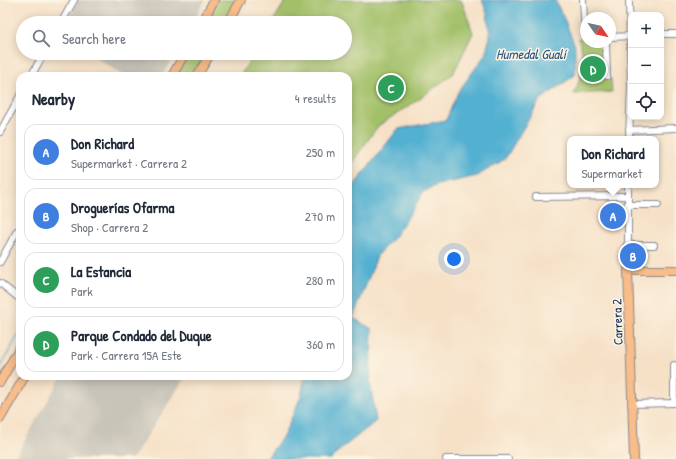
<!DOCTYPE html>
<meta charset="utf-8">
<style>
body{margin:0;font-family:"Patrick Hand",sans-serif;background:#f6f6f7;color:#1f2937}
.controls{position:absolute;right:12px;top:12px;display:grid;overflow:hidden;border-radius:8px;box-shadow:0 2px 10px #0003}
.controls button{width:36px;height:36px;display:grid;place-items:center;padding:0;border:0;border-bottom:1px solid #e0e1e3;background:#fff;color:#1f2937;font:20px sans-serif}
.compass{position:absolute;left:580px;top:12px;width:36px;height:36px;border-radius:50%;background:#fff;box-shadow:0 2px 10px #0003;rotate:124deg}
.you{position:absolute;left:454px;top:259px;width:14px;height:14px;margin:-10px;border:3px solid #fff;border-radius:50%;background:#1a73e8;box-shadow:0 0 0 6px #1a73e833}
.badge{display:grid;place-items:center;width:26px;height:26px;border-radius:50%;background:#db2777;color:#fff;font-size:13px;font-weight:700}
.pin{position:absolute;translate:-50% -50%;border:2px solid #fff;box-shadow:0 1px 4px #0006}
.popup{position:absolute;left:567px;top:136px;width:92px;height:52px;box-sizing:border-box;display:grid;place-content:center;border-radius:8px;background:#fff;filter:drop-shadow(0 1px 3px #0005);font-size:13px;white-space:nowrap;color:#747a83}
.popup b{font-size:15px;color:#1f2937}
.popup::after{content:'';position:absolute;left:50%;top:100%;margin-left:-8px;border:8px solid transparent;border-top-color:#fff}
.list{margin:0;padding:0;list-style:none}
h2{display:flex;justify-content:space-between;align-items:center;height:52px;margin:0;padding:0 16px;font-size:17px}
h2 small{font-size:13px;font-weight:400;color:#747a83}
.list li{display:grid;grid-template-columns:26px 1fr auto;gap:12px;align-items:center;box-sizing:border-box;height:56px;margin:0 8px 8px;padding:0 8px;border:1px solid #e0e1e3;border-radius:12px}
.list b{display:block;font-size:15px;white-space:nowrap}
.list p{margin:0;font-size:13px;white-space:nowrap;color:#747a83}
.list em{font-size:13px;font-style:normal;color:#747a83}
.icon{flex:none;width:22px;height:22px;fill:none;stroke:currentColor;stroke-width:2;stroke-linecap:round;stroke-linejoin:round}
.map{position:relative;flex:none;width:676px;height:459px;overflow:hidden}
.search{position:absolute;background:#fff;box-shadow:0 2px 10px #0003;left:16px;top:16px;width:336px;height:44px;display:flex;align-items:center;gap:10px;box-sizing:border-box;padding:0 14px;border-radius:22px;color:#747a83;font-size:15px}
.panel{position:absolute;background:#fff;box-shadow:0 2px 10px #0003;left:16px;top:72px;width:336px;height:308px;border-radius:12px}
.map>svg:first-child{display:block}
.industrial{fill:#c8c4b8}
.green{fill:#a1c068;stroke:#5e7863}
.water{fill:#52b0d1;stroke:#367098}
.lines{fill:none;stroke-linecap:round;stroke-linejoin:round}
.stream{stroke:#52b0d1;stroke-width:1.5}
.minor-casing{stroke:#888892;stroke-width:8}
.major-casing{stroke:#888892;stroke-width:10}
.minor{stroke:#fff;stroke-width:6}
.major{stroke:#f8bd89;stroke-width:8}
.labels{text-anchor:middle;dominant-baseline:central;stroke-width:3;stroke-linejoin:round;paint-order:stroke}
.street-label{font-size:13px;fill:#1b2f5e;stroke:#fcf5e5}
.water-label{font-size:14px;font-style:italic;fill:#2c5680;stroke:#fcf5e5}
</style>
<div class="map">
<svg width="676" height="459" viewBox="0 0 676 459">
<rect width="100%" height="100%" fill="#fcf5e5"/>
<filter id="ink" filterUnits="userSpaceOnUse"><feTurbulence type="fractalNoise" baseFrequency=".025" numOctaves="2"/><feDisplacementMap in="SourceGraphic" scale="8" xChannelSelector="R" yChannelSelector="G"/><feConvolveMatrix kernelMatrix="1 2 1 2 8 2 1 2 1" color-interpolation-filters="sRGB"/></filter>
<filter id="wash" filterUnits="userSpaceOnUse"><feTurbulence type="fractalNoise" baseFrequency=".012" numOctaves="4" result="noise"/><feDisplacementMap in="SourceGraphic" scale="16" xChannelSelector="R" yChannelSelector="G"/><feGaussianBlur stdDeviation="0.9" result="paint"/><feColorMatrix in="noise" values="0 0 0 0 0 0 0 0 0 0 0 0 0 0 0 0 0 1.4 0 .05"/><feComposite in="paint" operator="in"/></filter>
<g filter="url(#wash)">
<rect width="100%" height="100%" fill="#f6e1c7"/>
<g class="industrial">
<polygon points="78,0 205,0 192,23 65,23"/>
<polygon points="89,53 175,53 162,76 124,76"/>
<polygon points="62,376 186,376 132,459 14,459"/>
</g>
<g class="green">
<polygon points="216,0 236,0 223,23 204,23"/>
<polygon points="286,0 461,0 464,7 473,33 453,74 419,99 378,126 348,168 348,76 240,76 254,53 345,53 345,23 272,23"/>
<path d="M578,38H586V42H601L603,78L611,79L612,92L574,94C583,71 586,63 578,38Z"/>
<polygon points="189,53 207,53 194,76 175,76"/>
</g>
<polygon class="water" points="482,0 555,0 566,23 575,46 575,75 540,100 505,159 477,176 437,185 423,192 414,208 393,238 378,254 353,318 372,329 370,382 376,421 335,454 332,459 266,459 284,435 301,396 305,376 348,376 348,193 398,129 446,120 458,92 485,55 490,37 487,13"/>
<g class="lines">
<polyline class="stream" points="0,367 20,332"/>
</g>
</g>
<g filter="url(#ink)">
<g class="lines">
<defs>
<g id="minor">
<polyline points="583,0 585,36"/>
<polyline points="61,23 74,0"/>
<polyline points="661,34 676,34"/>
<polyline points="610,37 631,36"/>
<polyline points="606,42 607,76"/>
<polyline points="31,76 44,53"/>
<polyline points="629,130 676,128"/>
<polyline points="0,132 20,96"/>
<polyline points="629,139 631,86 629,0"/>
<polyline points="536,197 627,196"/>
<polyline points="627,205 658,205"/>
<polyline points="627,245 654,245"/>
<polyline points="0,262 17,231"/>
<polyline points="628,270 628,185"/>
<polyline points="0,283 20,299"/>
<polyline points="631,404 674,403 674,365"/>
<polyline points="446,459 508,459"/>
</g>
<g id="major">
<polyline points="202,23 214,0"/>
<polyline points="228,23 241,0"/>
<polyline points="172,76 185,53"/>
<polyline points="197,76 211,53"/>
<polyline points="0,382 20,347"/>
<polyline points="0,419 25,376"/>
<polyline points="634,459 628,270 676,270"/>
</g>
</defs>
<use href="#minor" class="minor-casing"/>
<use href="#major" class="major-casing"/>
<use href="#minor" class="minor"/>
<use href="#major" class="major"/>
</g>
</g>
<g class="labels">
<g class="street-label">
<text transform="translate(617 322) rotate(-92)">Carrera 2</text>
</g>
<g class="water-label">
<text x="531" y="53">Humedal Gualí</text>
</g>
</g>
</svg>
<div class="controls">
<button>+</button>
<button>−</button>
<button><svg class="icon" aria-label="locate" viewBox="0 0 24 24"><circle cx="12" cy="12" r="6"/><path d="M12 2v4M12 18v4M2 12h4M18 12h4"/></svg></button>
</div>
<svg class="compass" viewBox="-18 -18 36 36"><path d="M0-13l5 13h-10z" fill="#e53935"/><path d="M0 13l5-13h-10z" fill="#747a83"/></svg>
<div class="you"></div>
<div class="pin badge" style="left:613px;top:216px;background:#3f7fe0">A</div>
<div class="popup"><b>Don Richard</b>Supermarket</div>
<div class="pin badge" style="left:633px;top:256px;background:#3f7fe0">B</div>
<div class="pin badge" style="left:391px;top:88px;background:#2e9e5b">C</div>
<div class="pin badge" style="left:593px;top:69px;background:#2e9e5b">D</div>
<div class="search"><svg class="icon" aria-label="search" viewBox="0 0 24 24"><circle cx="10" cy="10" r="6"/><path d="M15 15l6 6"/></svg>Search here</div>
<section class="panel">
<h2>Nearby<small>4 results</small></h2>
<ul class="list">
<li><span class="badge" style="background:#3f7fe0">A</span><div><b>Don Richard</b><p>Supermarket · Carrera 2</p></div><em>250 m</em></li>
<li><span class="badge" style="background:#3f7fe0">B</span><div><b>Droguerías Ofarma</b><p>Shop · Carrera 2</p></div><em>270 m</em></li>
<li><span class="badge" style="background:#2e9e5b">C</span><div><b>La Estancia</b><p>Park</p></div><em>280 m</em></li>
<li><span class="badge" style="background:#2e9e5b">D</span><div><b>Parque Condado del Duque</b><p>Park · Carrera 15A Este</p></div><em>360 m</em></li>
</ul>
</section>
</div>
